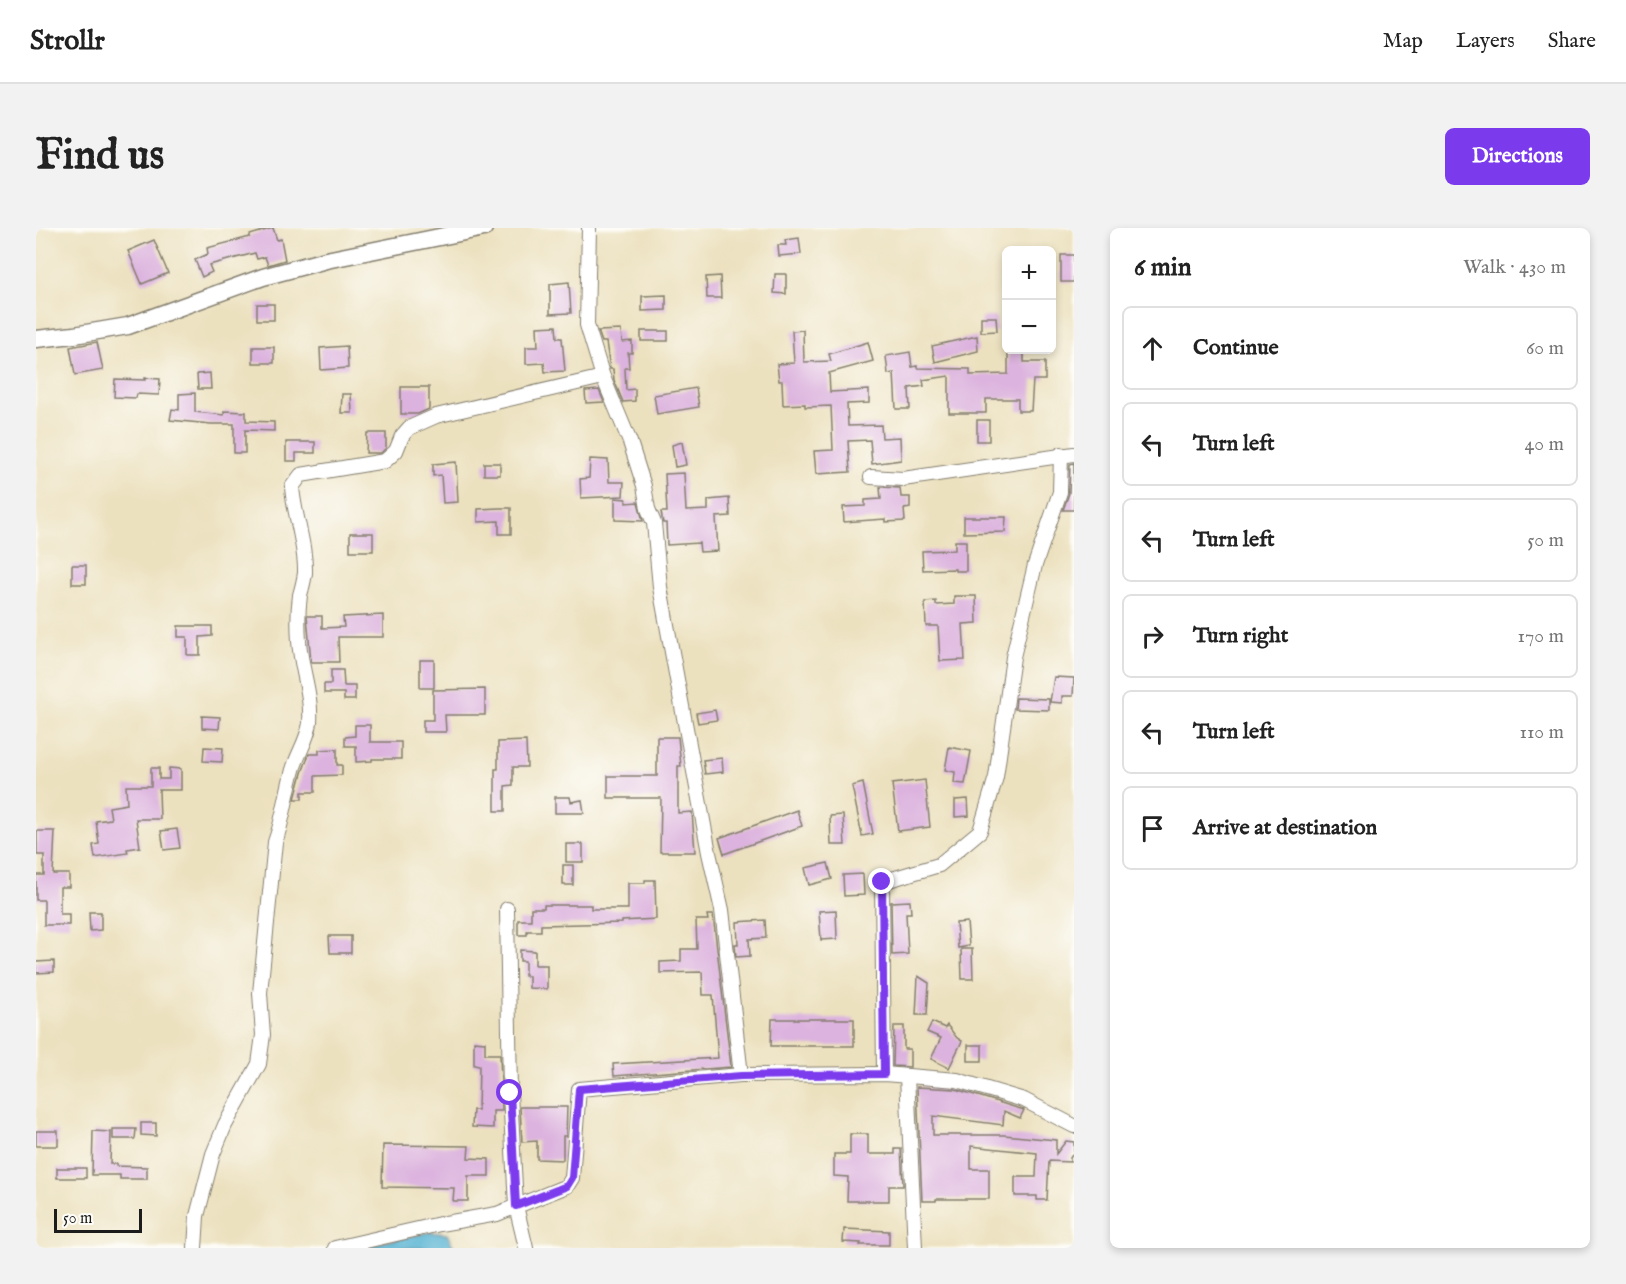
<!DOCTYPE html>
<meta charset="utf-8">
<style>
body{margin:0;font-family:"IM FELL English",serif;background:#f2f2f2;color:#222}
.controls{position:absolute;right:18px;top:18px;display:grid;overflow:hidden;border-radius:9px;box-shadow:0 3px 9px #0003}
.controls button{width:54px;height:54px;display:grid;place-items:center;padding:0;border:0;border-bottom:2px solid #e0e0e0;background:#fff;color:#222;font:30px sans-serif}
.scale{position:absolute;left:18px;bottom:15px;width:88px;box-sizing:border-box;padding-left:6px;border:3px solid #1c1c1c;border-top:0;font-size:16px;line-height:21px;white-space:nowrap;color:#1c1c1c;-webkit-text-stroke:4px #fdfcf7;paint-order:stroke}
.stop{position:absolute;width:18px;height:18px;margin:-14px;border:4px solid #7c3aed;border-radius:50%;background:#fff}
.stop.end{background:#7c3aed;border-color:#fff;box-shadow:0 2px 6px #0008}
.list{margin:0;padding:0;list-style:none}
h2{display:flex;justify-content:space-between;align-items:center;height:78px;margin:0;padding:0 24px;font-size:26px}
h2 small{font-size:20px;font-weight:400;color:#767676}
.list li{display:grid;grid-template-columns:39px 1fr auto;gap:18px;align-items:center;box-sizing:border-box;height:84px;margin:0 12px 12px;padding:0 12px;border:2px solid #e0e0e0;border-radius:9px}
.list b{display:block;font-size:22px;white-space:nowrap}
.list em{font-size:20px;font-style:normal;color:#767676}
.icon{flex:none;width:33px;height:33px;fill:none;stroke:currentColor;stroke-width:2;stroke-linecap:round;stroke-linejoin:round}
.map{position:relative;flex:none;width:1038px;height:1020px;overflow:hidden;border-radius:9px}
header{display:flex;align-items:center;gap:36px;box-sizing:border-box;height:84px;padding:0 30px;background:#fff;border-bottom:2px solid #e0e0e0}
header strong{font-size:28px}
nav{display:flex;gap:33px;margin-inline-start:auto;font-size:21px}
.intro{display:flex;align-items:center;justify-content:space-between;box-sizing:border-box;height:144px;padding:0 36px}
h1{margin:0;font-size:42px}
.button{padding:15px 27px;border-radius:9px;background:#7c3aed;color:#fff;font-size:21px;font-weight:700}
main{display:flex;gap:36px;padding:0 36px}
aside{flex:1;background:#fff;border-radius:9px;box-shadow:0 3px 9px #0003}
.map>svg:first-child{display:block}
.water{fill:#55b2d3;stroke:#386778;stroke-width:1.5}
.building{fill:#dcb2de}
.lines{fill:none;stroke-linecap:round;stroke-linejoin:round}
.minor-casing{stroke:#847e6e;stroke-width:16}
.major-casing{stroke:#847e6e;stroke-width:19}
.minor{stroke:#fff;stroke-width:14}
.major{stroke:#fff;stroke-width:16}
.route{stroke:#7c3aed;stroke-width:8}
</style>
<header>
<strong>Strollr</strong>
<nav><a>Map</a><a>Layers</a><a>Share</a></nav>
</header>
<div class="intro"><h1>Find us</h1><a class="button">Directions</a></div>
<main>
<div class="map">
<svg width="1038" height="1020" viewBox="0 0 1038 1020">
<rect width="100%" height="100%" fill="#fdfcf7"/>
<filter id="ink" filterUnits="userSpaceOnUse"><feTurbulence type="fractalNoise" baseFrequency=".0167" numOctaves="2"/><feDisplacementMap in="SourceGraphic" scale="12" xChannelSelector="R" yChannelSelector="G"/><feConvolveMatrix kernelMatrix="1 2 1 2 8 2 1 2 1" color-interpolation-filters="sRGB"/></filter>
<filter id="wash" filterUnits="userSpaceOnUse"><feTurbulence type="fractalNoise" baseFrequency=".008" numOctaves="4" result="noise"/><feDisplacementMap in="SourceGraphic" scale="24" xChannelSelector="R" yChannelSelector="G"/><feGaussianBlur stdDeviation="1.35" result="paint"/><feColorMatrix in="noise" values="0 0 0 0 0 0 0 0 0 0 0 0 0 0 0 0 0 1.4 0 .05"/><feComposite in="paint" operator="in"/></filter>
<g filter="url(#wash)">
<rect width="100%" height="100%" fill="#ece1bf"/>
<polygon class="water" points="394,1004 411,1006 418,1020 318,1020"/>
<g id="blocks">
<g class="building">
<polygon points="237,0 241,12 245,11 249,32 232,37 229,29 221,31 219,25 173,37 176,44 166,49 159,32 172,26 171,20 214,9 214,7"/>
<polygon points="763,10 765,26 743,28 742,17 750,17 749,12"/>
<polygon points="118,12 132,45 106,56 92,23"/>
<rect x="1025" y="27" width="13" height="27"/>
<polygon points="739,46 750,46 750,66 738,65"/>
<polygon points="684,48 685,70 671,70 670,49"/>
<polygon points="533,54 535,85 514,86 514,56"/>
<polygon points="630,67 630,82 606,83 606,68"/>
<rect x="221" y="76" width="17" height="16"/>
<polygon points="945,89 960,89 961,103 945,104"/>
<polygon points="520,98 521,110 526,110 529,143 509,144 508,135 490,136 490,119 502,119 501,99"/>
<polygon points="585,102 586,114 596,113 596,125 592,125 593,140 589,140 590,162 599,161 599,173 587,174 578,152 577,141 574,141 570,114 566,114 562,103"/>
<polygon points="767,102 768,134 795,133 793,126 832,114 837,133 793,145 794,164 833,162 833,175 811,176 812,198 845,197 846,210 864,209 865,232 836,236 834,212 812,213 814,244 780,246 778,223 797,222 795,178 769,179 769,176 747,177 746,153 743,153 741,136 758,135 756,103"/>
<rect x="605" y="103" width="27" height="10"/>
<polygon points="941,108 942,123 899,134 896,118"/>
<polygon points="61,114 67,142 39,147 34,119"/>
<polygon points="311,118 312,140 285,142 284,120"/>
<rect x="217" y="119" width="21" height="16"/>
<polygon points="972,122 988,122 988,134 1009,134 1009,152 997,152 995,183 982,183 982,171 950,171 950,185 913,185 913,148 887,152 888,158 873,160 874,181 860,181 858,145 852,146 850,128 874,124 876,139 881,138 881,140 934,141 934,147 972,146"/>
<polygon points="174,145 175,161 162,161 161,146"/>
<polygon points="109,150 124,151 123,167 101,166 100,170 78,169 79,151 109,152"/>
<polygon points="365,159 393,159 393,181 382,186 365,186"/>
<polygon points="660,160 663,179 621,186 618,167"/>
<polygon points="563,162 568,174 550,175 549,163"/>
<polygon points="159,165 159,184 188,187 188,183 210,184 210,193 238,194 238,203 209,202 209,225 198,225 198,196 175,196 134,192 136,181 143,182 143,166"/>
<polygon points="306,166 315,166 316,185 305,185"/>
<rect x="941" y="192" width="12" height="21"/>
<polygon points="331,205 350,205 350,220 345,225 330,225"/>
<polygon points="250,214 279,214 279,225 260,225 260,233 250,233"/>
<polygon points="646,214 650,237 639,239 636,217"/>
<polygon points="554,231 572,232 573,254 588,254 587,268 545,270 544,251 553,250"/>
<polygon points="420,234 422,274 407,275 405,247 397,248 397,236"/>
<rect x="448" y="235" width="16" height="12"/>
<polygon points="1038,235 1038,282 1027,282 1033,265 1034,236"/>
<polygon points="648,245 650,283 672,282 672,272 693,270 694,288 680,289 682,323 664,324 663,315 631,317 630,295 627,295 625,284 631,284 629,246"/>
<polygon points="844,259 864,260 865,269 874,269 874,280 868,281 869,293 849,294 849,291 808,294 807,279 829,278 829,272 845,271"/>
<polygon points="579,270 590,271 590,275 602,274 607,293 579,292"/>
<polygon points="463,280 475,280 475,306 463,306 463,293 442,294 442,281"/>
<polygon points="928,289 970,289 969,304 928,305"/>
<rect x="314" y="305" width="23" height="18"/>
<polygon points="919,313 930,313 930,343 919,343 919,341 887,342 886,323 919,322"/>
<rect x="36" y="337" width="14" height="19"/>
<polygon points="918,368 940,368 941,395 927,396 929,432 904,433 902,398 890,398 889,374 900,373 900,377 918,376"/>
<polygon points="347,387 347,409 302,409 303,434 275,434 271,388 286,388 286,400 308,399 307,389"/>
<polygon points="142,398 176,398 176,408 164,409 164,427 151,427 151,409 142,409"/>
<rect x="384" y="432" width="14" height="28"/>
<polygon points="295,442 307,442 308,458 319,458 319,472 308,472 308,465 288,465 288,456 295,456"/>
<polygon points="1018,449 1038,450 1037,468 1026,468 1026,475 1014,474"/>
<polygon points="449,461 449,487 409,487 410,504 387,504 387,492 397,492 397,462"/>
<polygon points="980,470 1013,471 1013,482 979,481"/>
<polygon points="679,482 681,492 662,495 660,485"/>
<polygon points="166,488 184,489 183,501 166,500"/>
<polygon points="319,497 334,497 334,514 365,514 365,531 336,531 336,533 320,534 320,518 309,518 309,509 319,508"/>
<polygon points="621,509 642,509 645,538 642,538 642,585 656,584 659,624 624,624 625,570 572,570 572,548 621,548"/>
<polygon points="490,513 491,539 477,539 477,557 469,558 469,583 459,583 459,541 462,541 462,514"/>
<polygon points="168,519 187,520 186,534 167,533"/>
<polygon points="913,519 935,523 929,556 918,555 919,544 909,542"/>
<polygon points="301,521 301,537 306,537 306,547 279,548 279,564 266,564 266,571 259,571 266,545 273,526 283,526 283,522"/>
<polygon points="686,530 687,544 669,546 667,532"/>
<polygon points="115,540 123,540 123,551 133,551 133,540 145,541 145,562 123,562 124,591 100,591 104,619 91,621 92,625 59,630 57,617 63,616 60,593 75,591 73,579 91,576 90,558 115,558"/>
<polygon points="889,552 894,599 862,603 856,556"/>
<polygon points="827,555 837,606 826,608 816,558"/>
<polygon points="519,569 534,569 535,574 546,572 548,585 519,585"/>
<polygon points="932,571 933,588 919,589 919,572"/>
<polygon points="761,582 766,598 688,626 683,610"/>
<polygon points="807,587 809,617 795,617 794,588"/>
<polygon points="141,601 144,620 128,622 125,603"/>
<polygon points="1,603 19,603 17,646 33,646 33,659 24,659 24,686 33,686 33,697 8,697 8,672 0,672 0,647 8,647 8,627 1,627"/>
<rect x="530" y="616" width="17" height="18"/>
<polygon points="792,635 796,651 773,657 769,640"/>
<rect x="527" y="637" width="10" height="20"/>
<polygon points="827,646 828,667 808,668 807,647"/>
<polygon points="609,652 619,652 620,691 586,693 586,695 505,697 505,703 491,703 491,707 482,707 482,692 495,692 495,680 508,680 508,677 555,677 555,681 592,681 592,655 609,655"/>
<polygon points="874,673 875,685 870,685 872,726 856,727 855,674"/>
<polygon points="800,682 801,711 785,712 783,683"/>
<polygon points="53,684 65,684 65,702 54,703"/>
<polygon points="671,687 677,687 695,839 578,848 577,836 682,830 677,767 667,767 666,744 624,745 624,734 645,733 645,721 661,721 660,692 672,692"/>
<polygon points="729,692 730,710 713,711 714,728 700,729 699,716 702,716 701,694"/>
<polygon points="931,694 933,718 922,720 920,695"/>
<polygon points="293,708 315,708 315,725 294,725"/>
<polygon points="925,721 936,721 937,751 926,751"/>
<polygon points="484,722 499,723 499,737 511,737 511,761 493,760 493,748 489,748 489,733 484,733"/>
<polygon points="18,733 18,744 0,745 0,734"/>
<polygon points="882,748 893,755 891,787 880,787"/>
<polygon points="736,791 818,791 818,818 735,818"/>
<polygon points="896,794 909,800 911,797 921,810 926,813 913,840 895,831 905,810 891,804"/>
<polygon points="858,798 868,798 868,821 874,821 874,839 857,838"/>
<polygon points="438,813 449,814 449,826 464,826 466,883 457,883 457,900 436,899 437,882 442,882 443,838 438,837"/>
<rect x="932" y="817" width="14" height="16"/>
<polygon points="881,859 919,861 988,882 984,890 968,883 967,897 897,888 897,907 968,907 1020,912 1020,926 1030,913 1038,914 1038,924 1034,930 1034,934 1013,933 1011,972 1001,972 1001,968 979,968 979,949 1000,949 1001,925 935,918 935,941 953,941 953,971 900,971 900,973 886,973"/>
<polygon points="484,879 531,879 530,908 527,908 527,932 501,931 501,913 486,914"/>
<polygon points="105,895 120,895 120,908 105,907"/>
<polygon points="77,901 100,901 99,911 77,911"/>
<rect x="0" y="903" width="22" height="15"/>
<polygon points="57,903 75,904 74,936 80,936 80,938 111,939 111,951 84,951 84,947 56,947"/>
<polygon points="814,906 832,906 832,926 859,926 859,921 865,921 867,958 853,958 853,973 811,973 812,949 798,948 798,926 814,926"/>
<polygon points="347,917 433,918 432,930 453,931 453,948 432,948 432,973 417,973 418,960 346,959"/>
<rect x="21" y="940" width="29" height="10"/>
<polygon points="808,1001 853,1003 853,1017 824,1017 825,1015 807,1014"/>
</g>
</g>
</g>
<g filter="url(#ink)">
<use href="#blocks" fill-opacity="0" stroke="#847e6e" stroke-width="1.5"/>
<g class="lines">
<defs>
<g id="minor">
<polyline points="553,0 551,97 567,149 594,214 608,258 612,281 618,295 624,359 673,625 686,682 705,847"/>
<polyline points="835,249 867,251 1038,226"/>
<polyline points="471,681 474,865 480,978 490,1020"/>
<polyline points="848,846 846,654 903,637 944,603 960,549 977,429 999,337 1024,264 1025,226"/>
<polyline points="871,848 879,1020"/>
<path d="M159,1020L161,988L177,926L189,897L223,836L227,807L224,765L239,614C248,590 250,566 257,542C261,527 272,511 274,495C276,466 265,442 263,413C262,399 262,382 264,367C266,360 268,352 269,345C270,317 258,287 256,259L265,247L349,233L360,223L366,208L373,200L400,188L567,149"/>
<polyline points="299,1020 404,996 461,986 531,958 536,950 543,861 705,847 848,846 921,852 988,872 1038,898"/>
</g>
<polyline id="major" points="0,111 38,107 92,98 227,49 290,32 448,0"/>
</defs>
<use href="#minor" class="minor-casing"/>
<use href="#major" class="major-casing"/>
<use href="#minor" class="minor"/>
<use href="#major" class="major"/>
</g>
</g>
<g class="lines" filter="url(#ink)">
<polyline class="route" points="474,865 480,978 531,958 536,950 543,861 705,848 848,846 846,654"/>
</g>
</svg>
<div class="controls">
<button>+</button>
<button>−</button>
</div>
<div class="scale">50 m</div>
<div class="stop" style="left:474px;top:865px"></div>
<div class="stop end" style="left:846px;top:654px"></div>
</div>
<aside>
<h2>6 min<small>Walk · 430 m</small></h2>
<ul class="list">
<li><svg class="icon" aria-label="ahead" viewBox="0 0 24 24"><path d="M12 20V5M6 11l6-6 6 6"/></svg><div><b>Continue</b></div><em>60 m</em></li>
<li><svg class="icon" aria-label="left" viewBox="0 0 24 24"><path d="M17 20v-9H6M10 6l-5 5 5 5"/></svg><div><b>Turn left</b></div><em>40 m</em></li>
<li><svg class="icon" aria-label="left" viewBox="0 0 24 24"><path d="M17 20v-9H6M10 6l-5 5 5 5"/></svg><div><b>Turn left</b></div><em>50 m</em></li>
<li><svg class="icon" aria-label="right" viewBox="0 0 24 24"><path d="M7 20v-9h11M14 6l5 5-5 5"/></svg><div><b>Turn right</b></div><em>170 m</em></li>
<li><svg class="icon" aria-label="left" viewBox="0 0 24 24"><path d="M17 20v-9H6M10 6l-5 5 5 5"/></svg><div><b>Turn left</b></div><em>110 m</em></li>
<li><svg class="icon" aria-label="arrive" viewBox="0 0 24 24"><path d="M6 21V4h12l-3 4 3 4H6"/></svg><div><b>Arrive at destination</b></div></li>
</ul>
</aside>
</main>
